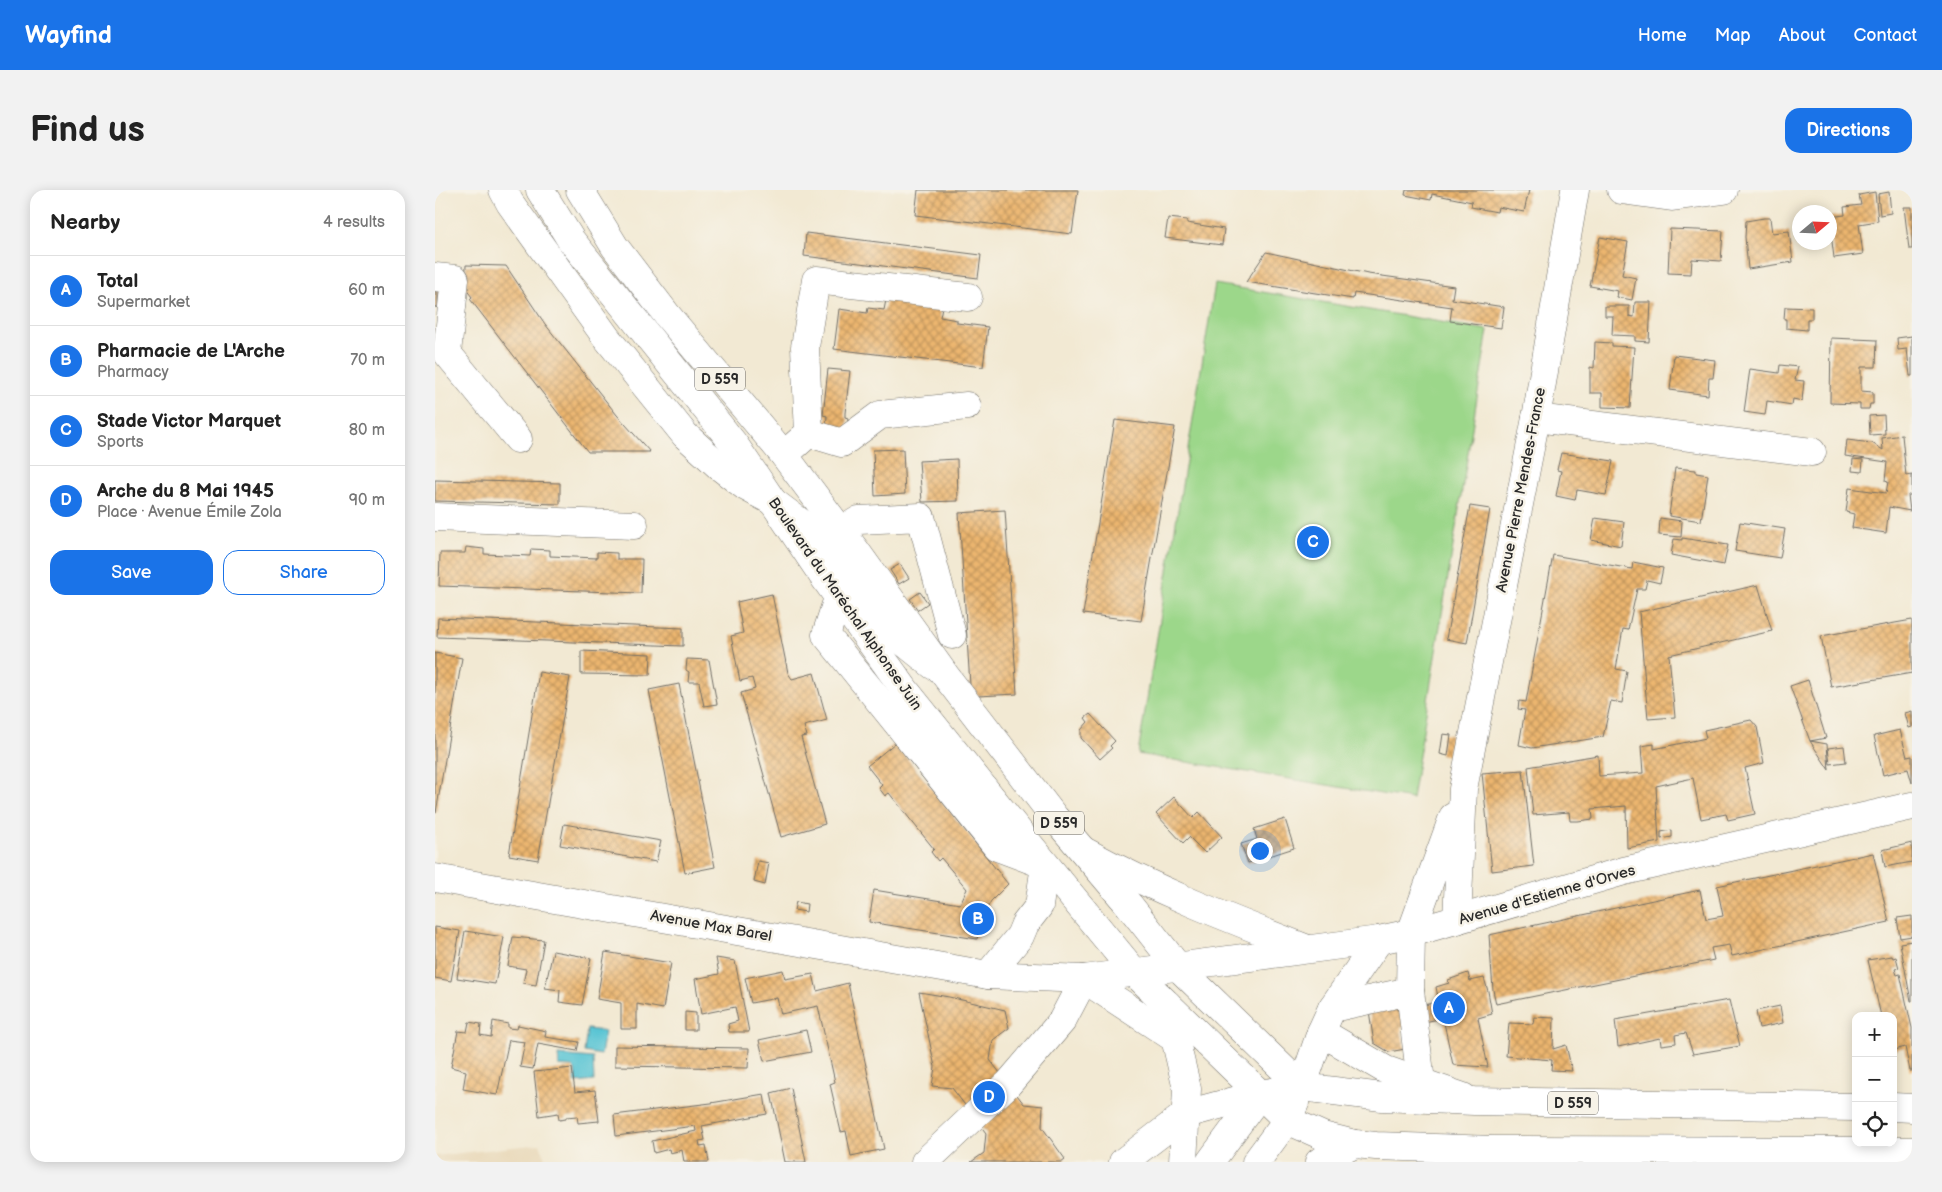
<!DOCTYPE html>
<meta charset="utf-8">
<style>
body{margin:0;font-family:"Balsamiq Sans",sans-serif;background:#f2f2f2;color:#222}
.controls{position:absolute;right:15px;bottom:15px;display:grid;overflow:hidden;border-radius:10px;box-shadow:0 2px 12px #0003}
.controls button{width:45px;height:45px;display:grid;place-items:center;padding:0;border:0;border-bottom:1px solid #e0e0e0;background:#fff;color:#222;font:25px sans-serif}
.compass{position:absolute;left:1357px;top:15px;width:45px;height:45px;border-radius:50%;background:#fff;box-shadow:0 2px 12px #0003;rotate:71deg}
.you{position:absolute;left:824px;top:660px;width:18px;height:18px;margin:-12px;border:4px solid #fff;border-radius:50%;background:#1a73e8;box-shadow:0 0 0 8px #1a73e833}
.badge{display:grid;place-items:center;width:32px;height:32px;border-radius:50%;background:#1a73e8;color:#fff;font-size:16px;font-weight:700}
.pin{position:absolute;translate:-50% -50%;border:2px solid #fff;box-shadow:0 1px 5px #0006}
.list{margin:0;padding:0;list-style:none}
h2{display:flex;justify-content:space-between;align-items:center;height:65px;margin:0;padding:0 20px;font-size:21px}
h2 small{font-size:16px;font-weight:400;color:#767676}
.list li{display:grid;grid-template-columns:32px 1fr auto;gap:15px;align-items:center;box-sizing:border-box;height:70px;padding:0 20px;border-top:1px solid #e0e0e0}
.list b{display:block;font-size:19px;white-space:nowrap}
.list p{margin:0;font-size:16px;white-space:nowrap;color:#767676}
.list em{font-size:16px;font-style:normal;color:#767676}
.actions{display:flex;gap:10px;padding:15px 20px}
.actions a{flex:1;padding:11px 0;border:1px solid #1a73e8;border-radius:15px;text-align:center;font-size:18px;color:#1a73e8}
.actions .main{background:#1a73e8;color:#fff}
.icon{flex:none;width:28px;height:28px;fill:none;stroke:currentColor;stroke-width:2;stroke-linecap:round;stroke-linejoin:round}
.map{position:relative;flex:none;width:1477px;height:972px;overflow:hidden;border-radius:15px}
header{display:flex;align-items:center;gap:30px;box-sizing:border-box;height:70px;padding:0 25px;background:#1a73e8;color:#fff}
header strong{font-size:24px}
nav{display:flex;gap:28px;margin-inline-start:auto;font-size:18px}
.intro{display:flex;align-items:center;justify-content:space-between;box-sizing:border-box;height:120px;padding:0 30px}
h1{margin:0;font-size:35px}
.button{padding:12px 22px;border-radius:15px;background:#1a73e8;color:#fff;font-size:18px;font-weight:700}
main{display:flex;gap:30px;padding:0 30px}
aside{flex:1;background:#fff;border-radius:15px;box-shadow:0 2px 12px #0003}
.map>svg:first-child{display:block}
.built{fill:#e9d9ba}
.garden{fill:#9cd78a;stroke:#64815a}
.water{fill:#5ac5d4;stroke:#427880}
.building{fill:url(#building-cross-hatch)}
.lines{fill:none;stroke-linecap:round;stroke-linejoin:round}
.minor-casing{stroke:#716e66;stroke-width:29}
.major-casing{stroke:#716e66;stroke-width:29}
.minor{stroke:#fff;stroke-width:28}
.major{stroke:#fff;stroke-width:28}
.labels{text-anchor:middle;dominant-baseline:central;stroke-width:5;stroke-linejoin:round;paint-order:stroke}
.shield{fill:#f7f3e8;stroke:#686764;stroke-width:1}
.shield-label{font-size:14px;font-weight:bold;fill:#2b2b2b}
.street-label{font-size:15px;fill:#2b2b2b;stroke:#f7f3e8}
</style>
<header>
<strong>Wayfind</strong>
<nav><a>Home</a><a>Map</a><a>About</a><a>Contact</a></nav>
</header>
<div class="intro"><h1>Find us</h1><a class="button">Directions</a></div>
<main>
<aside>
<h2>Nearby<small>4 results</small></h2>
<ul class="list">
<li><span class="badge">A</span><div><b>Total</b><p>Supermarket</p></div><em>60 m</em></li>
<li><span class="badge">B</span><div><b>Pharmacie de L'Arche</b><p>Pharmacy</p></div><em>70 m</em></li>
<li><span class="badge">C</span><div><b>Stade Victor Marquet</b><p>Sports</p></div><em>80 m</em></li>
<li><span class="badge">D</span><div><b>Arche du 8 Mai 1945</b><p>Place · Avenue Émile Zola</p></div><em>90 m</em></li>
</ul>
<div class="actions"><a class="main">Save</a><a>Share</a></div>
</aside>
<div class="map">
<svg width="1477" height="972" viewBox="0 0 1477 972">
<defs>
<pattern id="building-cross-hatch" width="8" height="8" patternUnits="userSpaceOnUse" patternTransform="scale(1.25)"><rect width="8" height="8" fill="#ecb670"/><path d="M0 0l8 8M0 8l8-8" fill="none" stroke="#bf945c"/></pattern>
</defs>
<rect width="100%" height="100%" fill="#f7f3e8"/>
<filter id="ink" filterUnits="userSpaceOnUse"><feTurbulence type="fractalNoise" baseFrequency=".02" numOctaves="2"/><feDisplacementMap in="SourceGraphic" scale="10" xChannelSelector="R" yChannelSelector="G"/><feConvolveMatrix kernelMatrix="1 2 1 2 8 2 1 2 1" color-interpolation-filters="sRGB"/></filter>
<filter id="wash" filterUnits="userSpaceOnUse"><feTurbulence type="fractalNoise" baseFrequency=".0096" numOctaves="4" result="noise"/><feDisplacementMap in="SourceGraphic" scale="20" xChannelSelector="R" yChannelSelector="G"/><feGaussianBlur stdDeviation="1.12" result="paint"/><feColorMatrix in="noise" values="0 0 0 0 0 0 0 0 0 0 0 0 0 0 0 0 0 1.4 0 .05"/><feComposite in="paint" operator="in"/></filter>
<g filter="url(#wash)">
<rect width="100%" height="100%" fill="#f2e9d3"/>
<polygon class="built" points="105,954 111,972 0,972 0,966"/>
<polygon class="garden" points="780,94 1053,140 977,609 703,564"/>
<g class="water">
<polygon points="152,839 170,841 166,865 149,862"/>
<polygon points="123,865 158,868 159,891 141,893 140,880 137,877 124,876"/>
</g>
<g id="blocks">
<g class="building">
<polygon points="483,0 643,0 637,44 480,25"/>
<polygon points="971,0 1094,0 1089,22 1063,17 1062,22 1036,17 1037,12 997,4 996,10 970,5"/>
<polygon points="1440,2 1443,31 1424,34 1428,64 1399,68 1394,27 1410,25 1409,17 1426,15 1424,5"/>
<polygon points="1454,2 1456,23 1445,25 1443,4"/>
<polygon points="1469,17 1477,17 1477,59 1474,59"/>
<polygon points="733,28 752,30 752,33 789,39 787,55 730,48"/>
<polygon points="1329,28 1335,28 1337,43 1354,41 1358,72 1313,79 1310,47 1311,31"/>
<polygon points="1235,39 1288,41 1286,71 1257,69 1256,84 1233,83"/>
<polygon points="371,43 546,65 543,88 369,66"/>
<polygon points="1165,47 1193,52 1187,85 1201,88 1197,110 1182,107 1183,101 1155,96"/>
<polygon points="831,62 933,84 1019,96 1017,109 1069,117 1066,138 1015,131 1017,117 919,103 918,109 811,92"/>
<polygon points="31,75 71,76 110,134 182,225 215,262 153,262 35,109 37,107 30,98"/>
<polygon points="0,94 3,94 3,118 0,117"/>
<polygon points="451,110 507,117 505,127 522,130 522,133 553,137 548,177 399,159 404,119 432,123 433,118 449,120"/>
<polygon points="1200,112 1216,112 1214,152 1200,151 1200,146 1177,145 1178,126 1170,126 1170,116 1194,116 1194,126 1199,127"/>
<polygon points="1350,117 1377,118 1377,129 1372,129 1372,140 1351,138 1351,129 1349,129"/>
<polygon points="1477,146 1477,186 1475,186 1472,159 1463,160 1462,148"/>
<polygon points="1396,148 1442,150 1441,177 1426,177 1426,201 1438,202 1438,214 1435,214 1434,219 1425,219 1425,214 1395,213"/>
<polygon points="1160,152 1177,153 1177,156 1199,157 1195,218 1167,217 1167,203 1155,203 1155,177 1159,178"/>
<polygon points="1239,165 1280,170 1278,188 1274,188 1273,205 1235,200"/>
<polygon points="1345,175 1363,177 1360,190 1369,191 1367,211 1358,209 1357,215 1332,211 1330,225 1309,222 1315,179 1344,183"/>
<polygon points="393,179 415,181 410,223 410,227 413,228 412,240 391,239 392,226 388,225"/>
<polygon points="1449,225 1450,244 1435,245 1434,226"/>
<polygon points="680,230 740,237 706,431 648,424"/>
<polygon points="1467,245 1471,286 1477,285 1477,305 1473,305 1475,321 1454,317 1451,343 1417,338 1419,324 1411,322 1414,298 1451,303 1453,292 1450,291 1452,272 1410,266 1412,250 1437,253 1448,260 1447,248"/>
<polygon points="468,259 470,304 440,306 438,260"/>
<polygon points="1126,263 1178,271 1171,305 1142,300 1140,310 1121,306 1126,281 1122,280"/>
<polygon points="522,269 523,311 487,312 484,271"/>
<polygon points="1418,269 1428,270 1427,282 1417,281"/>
<polygon points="1240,278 1261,280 1261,283 1273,285 1266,331 1234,326"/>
<polygon points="0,290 125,293 125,314 0,311"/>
<polygon points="1035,316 1055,319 1032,453 1011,449"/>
<polygon points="570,320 582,504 543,506 535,495 524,323"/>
<polygon points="1160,328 1189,332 1186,356 1156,350"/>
<polygon points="1225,328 1247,331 1246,347 1224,345"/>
<polygon points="1305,332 1350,339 1345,368 1300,361"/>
<polygon points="1247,348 1293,355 1289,375 1236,365 1239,349 1247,350"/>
<polygon points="31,357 49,359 49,364 95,366 96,359 115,360 115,366 162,368 162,362 182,363 182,369 207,369 206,403 4,396 5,363 30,363"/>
<polygon points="1118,365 1197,379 1198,372 1228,378 1225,393 1212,390 1210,399 1202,399 1193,440 1188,439 1181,479 1192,481 1187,513 1176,511 1168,547 1097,558 1084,555 1090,520 1083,519 1084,511 1091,512"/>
<polygon points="465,374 474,388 464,394 455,380"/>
<polygon points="1323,395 1337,441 1234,465 1240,527 1213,529 1204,422"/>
<polygon points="485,402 493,413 483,420 475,409"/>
<polygon points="337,404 353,483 357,489 379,483 392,530 369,536 372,546 366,547 390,634 346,647 306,503 320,499 317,488 305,491 296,446 308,443 302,412"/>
<polygon points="3,428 248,438 248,456 2,447"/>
<polygon points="1477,430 1477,483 1396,497 1386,446"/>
<polygon points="146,461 216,464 215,485 146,484"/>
<polygon points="0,463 27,468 1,623 0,623"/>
<polygon points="252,469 274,470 282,514 269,516 264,492 253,492 254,482 251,480"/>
<polygon points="104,482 135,487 103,670 74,665"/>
<polygon points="1373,490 1391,548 1375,551 1355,496"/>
<polygon points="244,494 280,677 250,683 214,500"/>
<polygon points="1477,521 1477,537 1474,538 1470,523"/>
<polygon points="655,524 680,551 675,556 677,558 665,569 646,548 646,540 653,532 650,528"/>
<polygon points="1316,530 1322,537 1329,573 1310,578 1320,624 1293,630 1291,624 1266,629 1258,588 1221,596 1224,652 1192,658 1191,616 1157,619 1158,629 1143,631 1135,631 1134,622 1098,625 1093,577 1163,565 1164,586 1208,583 1206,556 1219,554 1219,559 1271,548 1269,540"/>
<polygon points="1465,540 1472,567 1477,566 1477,593 1473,579 1448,585 1439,546"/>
<polygon points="1008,544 1016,545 1013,566 1005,564"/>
<polygon points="1375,551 1392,554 1394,580"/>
<polygon points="460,553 573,694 556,711 549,723 542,749 434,732 439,700 525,714 532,699 506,668 503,671 496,662 499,659 454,603 450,606 444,598 447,595 432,576"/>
<polygon points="1409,556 1411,572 1395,574 1393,558"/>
<polygon points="1088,580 1099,676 1057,681 1047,583"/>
<polygon points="739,607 758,628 764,622 787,647 770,663 754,647 748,653 721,624"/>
<polygon points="850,629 859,658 813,673 806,654 822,649 819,639"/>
<polygon points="129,634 226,651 221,672 125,655"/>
<polygon points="1237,640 1237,647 1226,649 1226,642"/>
<polygon points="1477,653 1477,672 1450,677 1447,660"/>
<polygon points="1438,663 1454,732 1297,766 1294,755 1276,758 1279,770 1061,814 1058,800 1054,745 1265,700 1271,729 1288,726 1282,696"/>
<polygon points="323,671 334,673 330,695 319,692"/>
<polygon points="361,712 372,714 371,722 359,720"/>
<polygon points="1477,726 1477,746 1465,748 1462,728"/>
<polygon points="0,737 25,741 16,791 0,788"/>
<polygon points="30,741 69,747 60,794 22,788"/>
<polygon points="78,747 109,750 101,795 88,793 91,779 73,776"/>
<polygon points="1477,751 1477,811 1476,811 1465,753"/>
<polygon points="118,761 156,768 147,815 124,812 125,800 110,798"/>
<polygon points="170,762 236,773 228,819 202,814 202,839 186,839 186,813 162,809"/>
<polygon points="1457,766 1458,768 1461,767 1464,778 1460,779 1462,785 1465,784 1477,838 1477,881 1475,881 1470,857 1460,860 1458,850 1458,826 1446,826 1433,770"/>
<polygon points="281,768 300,771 314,842 294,842 293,834 303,831 300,817 266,824 260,789 284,784"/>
<polygon points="348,780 350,789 378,784 382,801 413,793 449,959 416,966 411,941 406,942 395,894 400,892 383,816 346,824 342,808 316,813 310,788"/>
<polygon points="1033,783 1035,791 1049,788 1053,801 1057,824 1043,828 1053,877 1018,875 1008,828 966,837 970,859 954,862 939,853 934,821 961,815 962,820 1004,812 1001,797 1014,793 1013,790"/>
<polygon points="484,802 514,807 570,820 574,838 558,850 555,870 589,914 608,916 607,937 630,969 626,972 536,972 549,963 551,943 517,898 497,896 500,877"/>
<polygon points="1294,810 1305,856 1258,864 1251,843 1240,845 1241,853 1226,855 1225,848 1183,857 1180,830"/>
<polygon points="1345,816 1348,833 1324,838 1321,821"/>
<polygon points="250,822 261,823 261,840 250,840"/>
<polygon points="1099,827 1119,828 1118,859 1131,855 1137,881 1116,880 1117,870 1071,866 1074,833 1098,834"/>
<polygon points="58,831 73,834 73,838 82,839 83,835 111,841 110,847 144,852 142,861 103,854 98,879 85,877 90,852 74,850 62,905 28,899 31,881 16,877 23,841 32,842 34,832 46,834 45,845 56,847"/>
<polygon points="371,840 376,862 329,871 324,850"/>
<polygon points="180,856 314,858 313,878 180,876"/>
<polygon points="137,878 140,902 160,900 164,931 143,933 142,926 131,927 131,929 124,930 123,923 104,926 99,882"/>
<polygon points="356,898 371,972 350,972 336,903"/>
<polygon points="329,904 332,924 267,936 270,950 264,951 265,956 271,955 274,972 249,972 247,960 235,963 234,959 219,963 217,951 261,941 260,936 181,946 179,925 276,913"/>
</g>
</g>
</g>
<g filter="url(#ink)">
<use href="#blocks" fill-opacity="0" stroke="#716e66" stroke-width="1"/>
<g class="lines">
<defs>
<g id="minor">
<polyline points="68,0 75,13 171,147 250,245 285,277 311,297 337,311 365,332 385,351 465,449 499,476"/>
<polyline points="1186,0 1237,7 1289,0"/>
<polyline points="0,87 20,89 12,163 83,249"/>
<polyline points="1101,228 1377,262"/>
<polyline points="374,243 407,253 445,225 532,216"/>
<polyline points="349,265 374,243 370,157 381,90 533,107"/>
<polyline points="0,327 199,335"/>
<polyline points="406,341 424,330 486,327 517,445"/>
<polyline points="403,408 391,445 562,657 610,675 604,716 590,734 585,746 553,785"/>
<path d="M649,661C720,700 795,729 870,758"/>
<polyline points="0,688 553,785 649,789 944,750 976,743 1189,681 1477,616"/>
<polyline points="1022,730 1028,599 1101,228 1140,0"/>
<polyline points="649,789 742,850"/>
<polyline points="975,801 986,892"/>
<polyline points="897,818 975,801 976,743 1018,627"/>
<polyline points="886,842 951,880 1028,907"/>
<polyline points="867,897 886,842 897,818 944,750"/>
<polyline points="490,972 574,893 627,831 649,789"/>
<polyline points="688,972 751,924 825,904"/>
</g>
<g id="major">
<polyline points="105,0 136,50 299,254 386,383 470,500 593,653 700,783 852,930 888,946 920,954 941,956 1059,960 1477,961"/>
<polyline points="145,0 180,57 232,125 349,265 421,361 510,485 620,628 694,715 743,777 867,897"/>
<polyline points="732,814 752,899 748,972"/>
<polyline points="1458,917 1477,918"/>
<polyline points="775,972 825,904 867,897 947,907 1039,911 1421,917"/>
<polyline points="821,972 852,930 860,913"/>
<polyline points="884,972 920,954"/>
</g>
</defs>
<use href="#minor" class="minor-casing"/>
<use href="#major" class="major-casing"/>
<use href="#minor" class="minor"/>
<use href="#major" class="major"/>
</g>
</g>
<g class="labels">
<g class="shield">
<rect x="260" y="177.5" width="50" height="23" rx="4"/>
<rect x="599" y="621.5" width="50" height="23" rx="4"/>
<rect x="1113" y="901.5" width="50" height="23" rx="4"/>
</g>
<g class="shield-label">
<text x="285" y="189">D 559</text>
<text x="624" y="633">D 559</text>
<text x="1138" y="913">D 559</text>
</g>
<g class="street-label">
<text transform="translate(1086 300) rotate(-79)">Avenue Pierre Mendes-France</text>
<text transform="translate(410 414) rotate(55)">Boulevard du Maréchal Alphonse Juin</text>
<text transform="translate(1112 705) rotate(-16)">Avenue d'Estienne d'Orves</text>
<text transform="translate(276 736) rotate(10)">Avenue Max Barel</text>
</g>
</g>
</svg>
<div class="controls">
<button>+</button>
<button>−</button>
<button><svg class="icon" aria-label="locate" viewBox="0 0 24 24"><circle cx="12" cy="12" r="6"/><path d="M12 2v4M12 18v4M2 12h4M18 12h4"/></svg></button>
</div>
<svg class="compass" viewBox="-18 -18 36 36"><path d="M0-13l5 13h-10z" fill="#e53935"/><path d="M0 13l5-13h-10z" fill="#767676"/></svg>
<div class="you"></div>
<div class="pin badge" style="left:1014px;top:818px">A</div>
<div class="pin badge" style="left:543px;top:729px">B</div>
<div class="pin badge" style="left:878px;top:352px">C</div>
<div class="pin badge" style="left:554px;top:907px">D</div>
</div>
</main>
